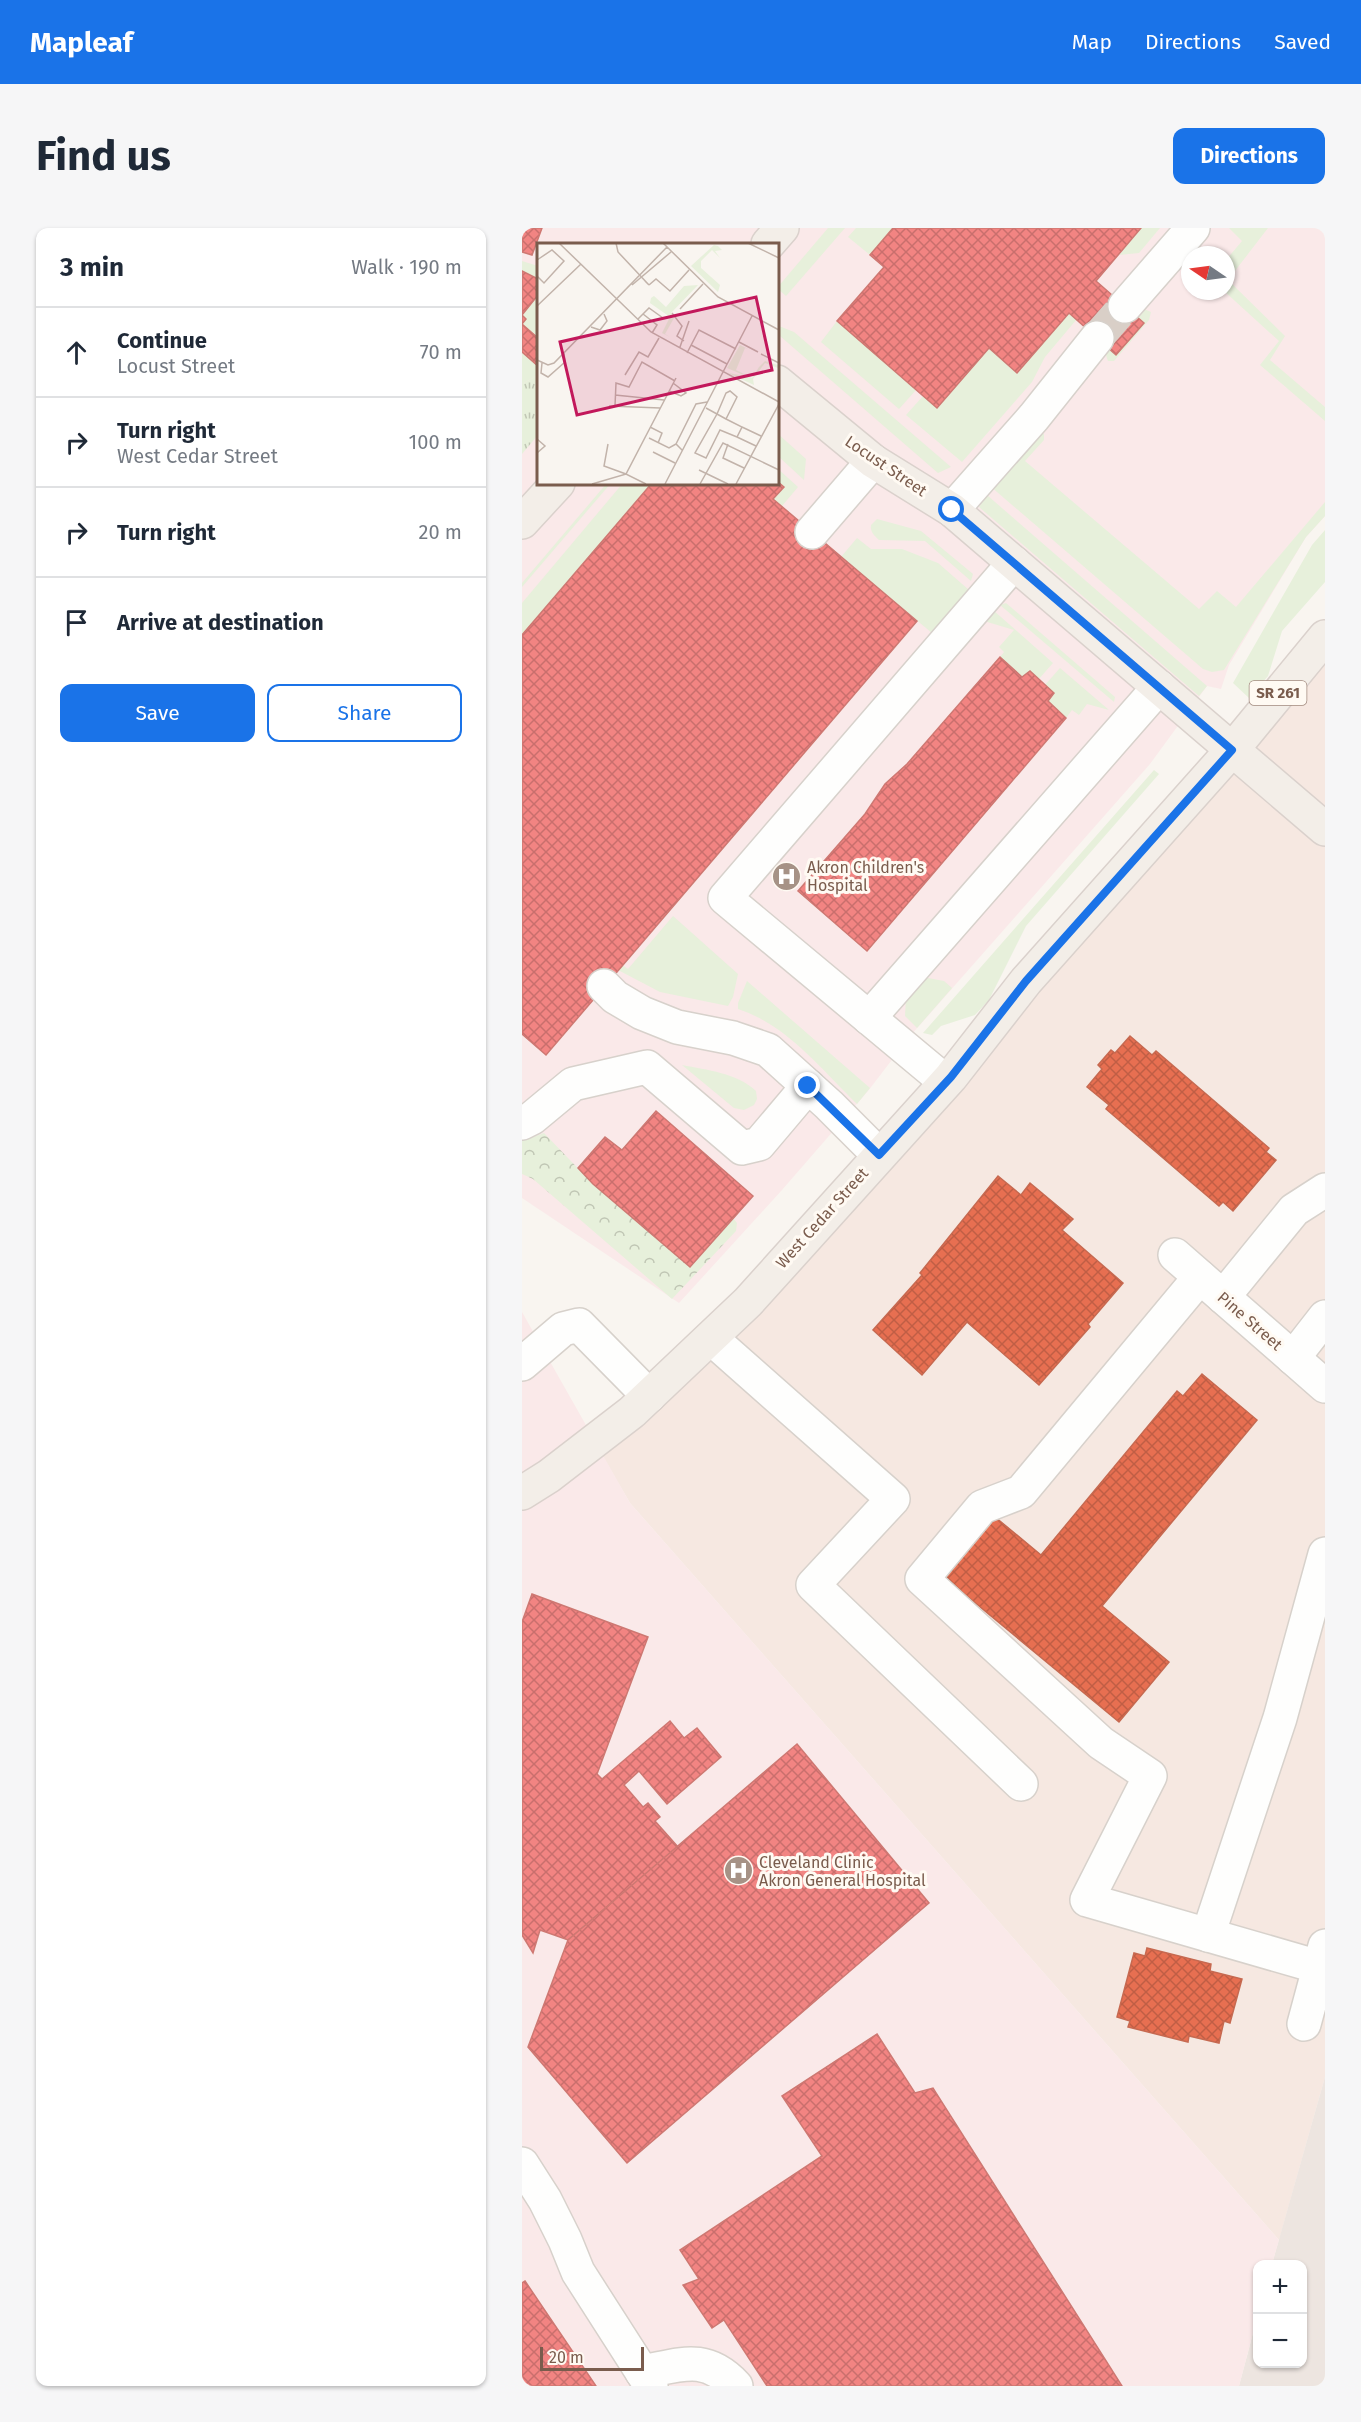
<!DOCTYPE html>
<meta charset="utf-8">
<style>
body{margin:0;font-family:"Fira Sans",sans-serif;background:#f6f6f7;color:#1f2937}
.controls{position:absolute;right:18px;bottom:18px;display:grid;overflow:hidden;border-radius:12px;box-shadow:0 2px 4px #0004}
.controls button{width:54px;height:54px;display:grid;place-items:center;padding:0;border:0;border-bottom:2px solid #e0e1e3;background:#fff;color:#1f2937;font:30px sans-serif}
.compass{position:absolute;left:659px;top:18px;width:54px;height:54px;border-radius:50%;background:#fff;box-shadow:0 2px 4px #0004;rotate:283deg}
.scale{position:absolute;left:18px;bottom:15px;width:104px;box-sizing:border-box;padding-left:6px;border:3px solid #7a5c4d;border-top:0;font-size:16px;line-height:21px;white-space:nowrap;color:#7a5c4d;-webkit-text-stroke:4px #fffaf3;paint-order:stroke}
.stop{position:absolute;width:18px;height:18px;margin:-14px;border:4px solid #1a73e8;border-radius:50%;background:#fff}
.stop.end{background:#1a73e8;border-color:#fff;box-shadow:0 2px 6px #0008}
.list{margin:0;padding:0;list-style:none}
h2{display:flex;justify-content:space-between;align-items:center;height:78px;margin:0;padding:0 24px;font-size:26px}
h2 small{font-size:20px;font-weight:400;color:#747a83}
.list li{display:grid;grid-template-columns:39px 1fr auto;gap:18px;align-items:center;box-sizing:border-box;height:90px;padding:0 24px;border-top:2px solid #e0e1e3}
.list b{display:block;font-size:22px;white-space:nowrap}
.list p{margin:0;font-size:20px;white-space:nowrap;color:#747a83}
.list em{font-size:20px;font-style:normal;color:#747a83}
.actions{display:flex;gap:12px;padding:18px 24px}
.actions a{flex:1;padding:14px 0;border:2px solid #1a73e8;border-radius:12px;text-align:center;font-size:21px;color:#1a73e8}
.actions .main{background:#1a73e8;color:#fff}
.icon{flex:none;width:33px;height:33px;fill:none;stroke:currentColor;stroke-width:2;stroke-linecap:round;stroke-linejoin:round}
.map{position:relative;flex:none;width:803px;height:2158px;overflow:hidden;border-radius:12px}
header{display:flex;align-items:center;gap:36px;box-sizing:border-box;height:84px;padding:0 30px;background:#1a73e8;color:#fff}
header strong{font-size:28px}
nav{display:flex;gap:33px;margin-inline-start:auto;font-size:21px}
.intro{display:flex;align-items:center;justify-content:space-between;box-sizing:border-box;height:144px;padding:0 36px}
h1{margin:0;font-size:42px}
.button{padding:15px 27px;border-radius:12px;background:#1a73e8;color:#fff;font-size:21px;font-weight:700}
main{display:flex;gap:36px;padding:0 36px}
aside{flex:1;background:#fff;border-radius:12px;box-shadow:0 2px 4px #0004}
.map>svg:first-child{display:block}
.commercial{fill:#f6e8e1}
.industrial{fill:#ede5e0}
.medical{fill:#fae9e9;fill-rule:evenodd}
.grass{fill:url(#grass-tufts)}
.forest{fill:url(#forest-crowns)}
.garden{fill:#e7f0db}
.shops{fill:url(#shops-cross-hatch);stroke:#c66950;stroke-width:1.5}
.health{fill:url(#health-cross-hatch);stroke:#ce7872;stroke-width:1.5}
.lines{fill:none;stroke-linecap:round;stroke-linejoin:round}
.minor-tunnel{stroke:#d9cfc7;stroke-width:33;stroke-dasharray:33 16;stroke-linecap:butt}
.minor-casing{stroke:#d7d1cb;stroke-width:36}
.major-casing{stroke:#dad1cc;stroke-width:36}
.minor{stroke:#fefefd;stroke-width:33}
.major{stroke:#f3eee8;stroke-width:33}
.route{stroke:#1a73e8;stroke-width:8}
.labels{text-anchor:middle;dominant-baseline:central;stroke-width:6;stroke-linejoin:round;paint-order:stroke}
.shield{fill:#fffaf3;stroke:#a28b7f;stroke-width:1.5}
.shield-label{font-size:15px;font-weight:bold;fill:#7a5c4d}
.street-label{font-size:16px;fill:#7a5c4d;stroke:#fffaf3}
.poi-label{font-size:16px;fill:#7a5c4d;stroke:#fffaf3;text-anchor:start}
.inset-road{fill:none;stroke:#c2b3aa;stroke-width:1.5}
.view{fill:#c2185b;fill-opacity:0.15;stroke:#c2185b;stroke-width:3}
.inset-edge{fill:none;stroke:#7a5c4d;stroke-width:3}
</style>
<header>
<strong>Mapleaf</strong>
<nav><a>Map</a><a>Directions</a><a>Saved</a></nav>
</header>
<div class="intro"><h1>Find us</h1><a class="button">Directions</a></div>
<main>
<aside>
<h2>3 min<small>Walk · 190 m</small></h2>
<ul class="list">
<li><svg class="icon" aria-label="ahead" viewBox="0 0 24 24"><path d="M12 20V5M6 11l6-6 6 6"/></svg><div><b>Continue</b><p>Locust Street</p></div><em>70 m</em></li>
<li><svg class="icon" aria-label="right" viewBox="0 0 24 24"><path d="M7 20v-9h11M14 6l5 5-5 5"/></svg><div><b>Turn right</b><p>West Cedar Street</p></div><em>100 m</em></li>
<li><svg class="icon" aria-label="right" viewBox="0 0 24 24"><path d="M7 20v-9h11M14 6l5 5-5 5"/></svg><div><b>Turn right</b></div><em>20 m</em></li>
<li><svg class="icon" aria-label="arrive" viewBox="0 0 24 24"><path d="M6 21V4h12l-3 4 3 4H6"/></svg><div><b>Arrive at destination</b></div></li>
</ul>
<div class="actions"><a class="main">Save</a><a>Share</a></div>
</aside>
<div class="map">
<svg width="803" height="2158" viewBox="0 0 803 2158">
<defs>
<pattern id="grass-tufts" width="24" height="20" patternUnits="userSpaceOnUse" patternTransform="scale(1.5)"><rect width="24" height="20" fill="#e7f0db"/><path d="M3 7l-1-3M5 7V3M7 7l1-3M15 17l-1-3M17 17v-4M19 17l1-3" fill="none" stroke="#c0c6b4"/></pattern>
<pattern id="forest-crowns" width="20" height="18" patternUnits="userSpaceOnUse" patternTransform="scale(1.5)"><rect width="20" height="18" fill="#e7f0db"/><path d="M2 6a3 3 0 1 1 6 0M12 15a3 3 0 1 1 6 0" fill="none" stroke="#c0c6b4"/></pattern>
<pattern id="shops-cross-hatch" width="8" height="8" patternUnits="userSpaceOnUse" patternTransform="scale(1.5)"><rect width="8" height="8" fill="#e76f51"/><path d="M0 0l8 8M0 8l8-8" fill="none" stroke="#c05e45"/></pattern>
<pattern id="health-cross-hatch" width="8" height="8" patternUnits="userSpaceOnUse" patternTransform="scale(1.5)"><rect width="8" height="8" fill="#f28482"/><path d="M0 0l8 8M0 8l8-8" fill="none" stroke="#c96f6d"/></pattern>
</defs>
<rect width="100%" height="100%" fill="#f9f5f0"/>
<g class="commercial">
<polygon points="803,437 803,579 732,520"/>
<polygon points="711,538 803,616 803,1849 757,2012 108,1275 80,1227"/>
</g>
<polygon class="industrial" points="803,1849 803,2158 717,2158 735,2090 736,2136 780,2136 780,2036 750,2036"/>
<g class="medical">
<path d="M0,0H803V288L784,309L707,437L699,461L685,458L628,536L389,807L346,863L260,962L157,1075L0,970ZM16,16H255V255H16ZM668,27H704V63H668Z"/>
<polygon points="0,1084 108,1275 757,2012 750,2036 736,2036 735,2090 717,2158 0,2158"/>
</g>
<polygon class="grass" points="16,147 16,207 0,226 0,156"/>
<polygon class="forest" points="22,905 71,956 168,1039 211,990 215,995 214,1003 150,1071 11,951 0,946 0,913"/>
<g class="garden">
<polygon points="306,0 323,0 264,68 255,60"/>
<polygon points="334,0 371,0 348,27 326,9"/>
<polygon points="619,0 638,0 617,25 597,27"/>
<polygon points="707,0 746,0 706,52 763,108 748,132 803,179 803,193 738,137 757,113 702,63 704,63 704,32 720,13"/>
<polygon points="0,33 16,38 16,51 0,43"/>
<polygon points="16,67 16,147 0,156 0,96 4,91 0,87"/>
<polygon points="622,81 629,84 627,92 592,133 586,133 584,127 587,120 594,126 622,95 616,89"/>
<polygon points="547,85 555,91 523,129 510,154 440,234 384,187 401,168 415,180 467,120 495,145"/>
<polygon points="315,93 394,162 377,181 299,114"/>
<polygon points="257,98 272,104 429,239 416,245 258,108 255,102"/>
<polygon points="255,205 284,231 282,252 255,227"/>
<polygon points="517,206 522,206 522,212 503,233 677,381 695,363 714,379 803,274 803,288 784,309 702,442 690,444 681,441 468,258"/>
<polygon points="255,240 276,259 260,278 251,271 261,259 255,253"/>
<polygon points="85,255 89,255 0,359 0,355"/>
<polygon points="101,255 130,255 0,407 0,375"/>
<polygon points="465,267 685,458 677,468 457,279"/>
<path d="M355,291L399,303L451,346L449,353L403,313L357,312C352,307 348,304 349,297Z"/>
<polygon points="803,302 803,354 760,403 746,448 727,470 711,455 790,317"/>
<polygon points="335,310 349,321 380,321 416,335 447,362 410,405 319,329"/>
<polygon points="484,375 593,469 592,474 478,377"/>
<polygon points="471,382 531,435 516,452 508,443 500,449 478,429 482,424 477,419 492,402 462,393"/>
<polygon points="538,440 587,482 565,476 557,487 550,482 544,490 526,473 532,465 523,457"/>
<polygon points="632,542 637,546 504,698 467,772 453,787 419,798 410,807 401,805"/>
<polygon points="151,688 216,746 211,769 206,778 138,764 96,742 100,737 106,741"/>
<polygon points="401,749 422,753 430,760 395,800 383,788 384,769"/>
<path d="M225,753L348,860L335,876C299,841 265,797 216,781V775Z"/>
<path d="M160,837C185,842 215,845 234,863L235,871L232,877L222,882L212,880Z"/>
</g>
<g class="shops">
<polygon points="608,808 630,827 634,823 747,920 744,924 754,932 711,983 701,974 697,978 584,881 587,877 565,859 580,841 576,837 589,822 593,825"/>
<polygon points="476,948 499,967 508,955 551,991 540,1002 601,1055 566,1096 568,1099 517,1157 445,1094 400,1147 351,1102 400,1047 398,1045"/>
<polygon points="680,1146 735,1192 580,1378 647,1434 597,1494 422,1349 467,1284 519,1327 655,1163 661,1168"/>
<polygon points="625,1720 689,1736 688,1743 720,1751 708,1795 702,1793 697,1815 667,1808 666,1814 606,1799 608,1793 595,1789 612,1725 623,1728"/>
</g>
<g class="health">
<polygon points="0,0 20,0 10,27 0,24"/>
<polygon points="371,0 619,0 574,53 622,95 594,127 547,85 495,145 467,120 415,180 315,93 362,39 348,27"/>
<polygon points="0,43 16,51 16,67 0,87 4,91 0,96"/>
<polygon points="0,96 16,110 16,138 0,124"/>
<polygon points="255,253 262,259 251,271 395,393 24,827 0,806 0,407 130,255 255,255"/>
<polygon points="478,429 500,449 508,443 532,465 526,473 544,490 345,723 276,663 343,586 363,556 385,536"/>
<polygon points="134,883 231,968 168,1039 71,956 56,940 83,909 100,922"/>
<polygon points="10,1366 126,1409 75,1546 80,1551 148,1493 162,1510 175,1500 199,1529 145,1576 117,1543 102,1557 121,1579 126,1575 138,1589 133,1593 156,1619 46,1712 18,1702 11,1725 0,1707 0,1394"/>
<polygon points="275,1516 407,1675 105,1935 6,1819 46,1712"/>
<polygon points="355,1806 393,1865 411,1860 600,2158 245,2158 202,2092 190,2100 161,2057 177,2051 158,2022 300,1928 260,1868"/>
<polygon points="3,2053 74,2158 0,2158 0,2055"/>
</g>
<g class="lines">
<polyline class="minor-tunnel" points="575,110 603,78"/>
<defs>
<g id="minor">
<polyline points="603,78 671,0"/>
<polyline points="430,282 512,189 575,110"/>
<polyline points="290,304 351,233"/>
<polyline points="82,758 93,769 120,785 155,799 211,810 246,822 307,877 357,927"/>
<polyline points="347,790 637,459"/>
<polyline points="424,854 203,670 492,335"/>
<polyline points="0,895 10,890 51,856 125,839 220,920 237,916 286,858"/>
<polyline points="653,1027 803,1158"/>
<polyline points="678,1049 499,1264 460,1279 400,1351 579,1515 628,1548 565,1672 797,1739"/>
<polyline points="701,1069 772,982 803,962"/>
<polyline points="190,1111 371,1271 291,1357 499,1556"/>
<polyline points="771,1130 803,1089"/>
<polyline points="0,1136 41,1101 57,1097 127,1168"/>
<polyline points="686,1707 758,1490 803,1326"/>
<polyline points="782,1796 803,1718"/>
<polyline points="0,1936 23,1972 43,2012 56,2044 129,2158"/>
<path d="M120,2144C159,2137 183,2125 214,2158"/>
</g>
<g id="major">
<polyline points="246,16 260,0"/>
<polyline points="255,154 351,233 430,282 803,601"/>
<polyline points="0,294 36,255"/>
<polyline points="0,1265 27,1248 110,1184 226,1074 429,849 504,753 710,522 803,409"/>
</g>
</defs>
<use href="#minor" class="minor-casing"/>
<use href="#major" class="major-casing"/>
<use href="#minor" class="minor"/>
<use href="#major" class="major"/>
</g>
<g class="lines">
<polyline class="route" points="286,858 357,927 429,849 504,753 710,522 430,282"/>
</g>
<defs>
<symbol id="hospital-disc" viewBox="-11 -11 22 22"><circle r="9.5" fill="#a69286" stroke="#fffaf3"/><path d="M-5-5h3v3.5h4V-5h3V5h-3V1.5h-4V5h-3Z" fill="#fff"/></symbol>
</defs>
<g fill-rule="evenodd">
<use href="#hospital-disc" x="248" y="632" width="33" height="33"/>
<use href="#hospital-disc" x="200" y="1626" width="33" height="33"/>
</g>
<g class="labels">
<rect class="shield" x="727.5" y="453" width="57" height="24" rx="4.5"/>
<g class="shield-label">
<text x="756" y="465">SR 261</text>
</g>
<g class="street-label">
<text transform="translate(364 238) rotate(34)">Locust Street</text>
<text transform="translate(300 990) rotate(-48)">West Cedar Street</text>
<text transform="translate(728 1093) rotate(41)">Pine Street</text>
</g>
<g class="poi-label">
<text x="285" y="639">Akron Children's<tspan x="285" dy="18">Hospital</tspan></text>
<text x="237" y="1634">Cleveland Clinic<tspan x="237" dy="18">Akron General Hospital</tspan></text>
</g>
</g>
<g transform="translate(15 15)">
<rect width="242" height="242" fill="#f9f5f0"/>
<path d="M177,2L181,3L185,7L178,8L183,15L175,7L164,18V25L183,42L181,49L154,23Z" fill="#e7f0db"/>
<path d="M161,42L134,70L137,75L128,91L133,94L125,90L133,74L113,60L114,55L117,53L129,64L147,43Z" fill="#e7f0db"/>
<path d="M203,102L211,106L208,105L199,127L215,135L222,124L228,118L241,122V125L228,120L216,136L217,142L191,130L209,133L190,125Z" fill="#e7f0db"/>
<path class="inset-road" d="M22,0L114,89L242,159M79,0L81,9L112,42L108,38M126,0L181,54L242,87M211,0L242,15M0,17L15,7L27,18L7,40L0,33M95,42L134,9M112,42L119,36L133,48L152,27M0,63L44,21M143,66L166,41M135,70L145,83L140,93L147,98M106,71L120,82L115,90M101,76L112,65L126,75M54,84L63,87L70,78L67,71M202,99L221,109M154,102L190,121M143,104L152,78M150,110L162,87L199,106M224,111L242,120M0,117L11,122L17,120L130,4M5,120L4,130L11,134L28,119L27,110M88,132L102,109L111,114L122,95M132,148L144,153L149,150L136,140M78,152L127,157M72,163L123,165M78,163L79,140L92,144L105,119L138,138M169,165L180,171L189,176L205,184L200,194L183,187L169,215L158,210L180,171L189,150L193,148L200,154L189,176M113,184L125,190L121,200M205,184L224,193M200,194L219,203M112,195L132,205L139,201L145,207M0,196L8,203L0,210M71,201L67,223L89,231L139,135M139,201L159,161L170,159M191,201L186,215L207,225M116,209L138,220M162,227L191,241M55,241L89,231L109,241M128,241L215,73M163,241L186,200L242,227M199,241L242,161"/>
<path class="view" d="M219,54L235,127L40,172L23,99Z"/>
<rect width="242" height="242" class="inset-edge"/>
</g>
</svg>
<div class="controls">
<button>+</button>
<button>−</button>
</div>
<svg class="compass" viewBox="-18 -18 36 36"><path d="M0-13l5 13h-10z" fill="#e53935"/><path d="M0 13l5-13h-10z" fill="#747a83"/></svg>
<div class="scale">20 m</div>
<div class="stop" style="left:430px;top:282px"></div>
<div class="stop end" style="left:286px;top:858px"></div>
</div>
</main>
